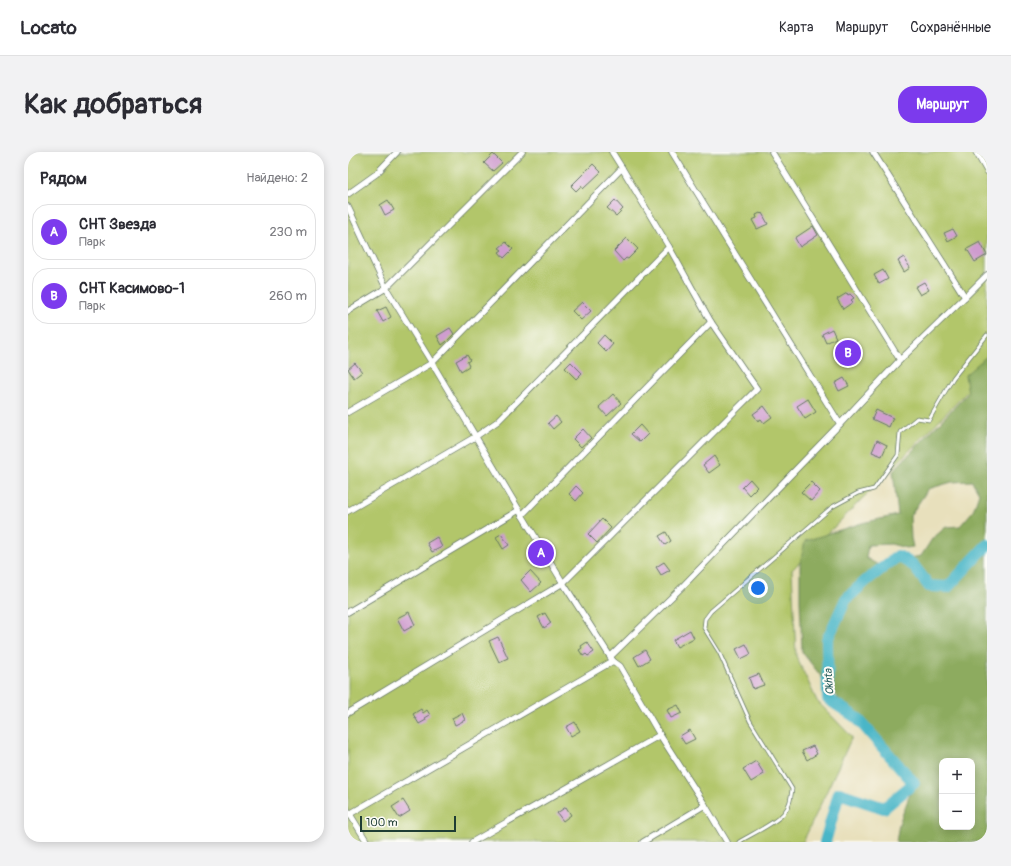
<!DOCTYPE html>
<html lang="ru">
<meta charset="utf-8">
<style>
body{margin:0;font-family:Pangolin,sans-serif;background:#f2f2f3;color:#2b2b33}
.controls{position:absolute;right:12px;bottom:12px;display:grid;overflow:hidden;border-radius:8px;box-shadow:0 2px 10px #0003}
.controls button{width:36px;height:36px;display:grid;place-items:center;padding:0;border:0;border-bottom:1px solid #e1e1e2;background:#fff;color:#2b2b33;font:20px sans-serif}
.scale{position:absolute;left:12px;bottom:10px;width:96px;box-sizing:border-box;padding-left:4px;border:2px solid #1f3d34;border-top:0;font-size:11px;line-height:14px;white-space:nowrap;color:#1f3d34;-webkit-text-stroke:3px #fdfcf7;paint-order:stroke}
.you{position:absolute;left:410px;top:436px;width:14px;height:14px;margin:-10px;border:3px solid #fff;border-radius:50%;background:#1a73e8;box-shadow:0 0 0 6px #1a73e833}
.badge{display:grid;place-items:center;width:26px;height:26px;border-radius:50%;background:#7c3aed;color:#fff;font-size:13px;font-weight:700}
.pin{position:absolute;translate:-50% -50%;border:2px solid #fff;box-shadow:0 1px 4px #0006}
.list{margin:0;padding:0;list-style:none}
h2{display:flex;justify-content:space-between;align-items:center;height:52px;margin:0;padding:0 16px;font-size:17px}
h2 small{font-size:13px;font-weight:400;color:#7c7c81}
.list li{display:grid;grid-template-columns:26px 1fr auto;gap:12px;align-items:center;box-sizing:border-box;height:56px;margin:0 8px 8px;padding:0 8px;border:1px solid #e1e1e2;border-radius:16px}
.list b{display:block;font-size:15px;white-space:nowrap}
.list p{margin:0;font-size:13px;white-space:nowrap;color:#7c7c81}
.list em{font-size:13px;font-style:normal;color:#7c7c81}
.map{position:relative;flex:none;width:639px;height:690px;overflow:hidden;border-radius:16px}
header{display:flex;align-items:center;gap:24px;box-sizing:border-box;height:56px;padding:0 20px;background:#fff;border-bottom:1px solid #e1e1e2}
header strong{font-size:19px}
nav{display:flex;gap:22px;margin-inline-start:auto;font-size:14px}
.intro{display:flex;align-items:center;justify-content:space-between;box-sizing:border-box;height:96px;padding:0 24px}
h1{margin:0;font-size:28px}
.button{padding:10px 18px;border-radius:16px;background:#7c3aed;color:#fff;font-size:14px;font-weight:700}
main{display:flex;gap:24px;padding:0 24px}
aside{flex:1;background:#fff;border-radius:16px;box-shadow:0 2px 10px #0003}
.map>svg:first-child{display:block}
.green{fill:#b2c66a;stroke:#68824f}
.forest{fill:#8dab5e;stroke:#567449;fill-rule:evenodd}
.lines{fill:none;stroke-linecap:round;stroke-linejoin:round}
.river{stroke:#4ab6c7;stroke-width:12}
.building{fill:#cf9ccf}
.lane-casing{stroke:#657664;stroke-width:4.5}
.street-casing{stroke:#657664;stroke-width:7}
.lane{stroke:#fff;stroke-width:3}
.street{stroke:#fff;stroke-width:5.5}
.labels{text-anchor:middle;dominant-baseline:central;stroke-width:4;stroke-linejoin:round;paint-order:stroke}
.water-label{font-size:11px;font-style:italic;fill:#2c6160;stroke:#fdfcf7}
</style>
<header>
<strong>Locato</strong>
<nav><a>Карта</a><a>Маршрут</a><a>Сохранённые</a></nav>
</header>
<div class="intro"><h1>Как добраться</h1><a class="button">Маршрут</a></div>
<main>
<aside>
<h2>Рядом<small>Найдено: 2</small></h2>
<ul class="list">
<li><span class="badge">A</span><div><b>СНТ Звезда</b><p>Парк</p></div><em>230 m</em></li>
<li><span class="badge">B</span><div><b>СНТ Касимово-1</b><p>Парк</p></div><em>260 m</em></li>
</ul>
</aside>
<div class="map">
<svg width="639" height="690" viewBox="0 0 639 690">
<rect width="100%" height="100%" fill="#fdfcf7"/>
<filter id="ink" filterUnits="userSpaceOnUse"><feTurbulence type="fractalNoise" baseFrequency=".025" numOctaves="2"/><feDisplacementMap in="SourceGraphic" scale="8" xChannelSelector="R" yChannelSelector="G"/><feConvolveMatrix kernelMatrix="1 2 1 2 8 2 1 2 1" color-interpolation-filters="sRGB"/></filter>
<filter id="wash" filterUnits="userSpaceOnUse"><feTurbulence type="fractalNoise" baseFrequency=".012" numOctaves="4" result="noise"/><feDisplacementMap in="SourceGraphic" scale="16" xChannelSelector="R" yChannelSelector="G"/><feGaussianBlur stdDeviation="0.9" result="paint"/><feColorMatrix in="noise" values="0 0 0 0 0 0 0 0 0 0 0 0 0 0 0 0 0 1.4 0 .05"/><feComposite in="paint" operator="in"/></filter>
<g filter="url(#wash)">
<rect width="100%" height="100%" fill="#e8e0bc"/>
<polygon class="green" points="8,0 639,0 639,222 616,243 444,418 448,504 469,549 504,585 455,690 0,690 0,6"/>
<path class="forest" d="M639,204V690H548L551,672L566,631L555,612L515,578L454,500L452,448V412L457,389L514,371L550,363L545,319L620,241L617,223ZM624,329L631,341L625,359L612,374L598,375L584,387L573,404L556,407L545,403L532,414L518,406L520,393L543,392L558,396L565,395L563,386L562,364L580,337L604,330ZM594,609H624V675H594Z"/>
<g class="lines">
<polyline class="river" points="477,690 491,641 536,656 566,631 509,566 480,547 479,488 498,447 520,427 550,404 565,413 581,434 600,435 639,393"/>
</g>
<g id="blocks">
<g class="building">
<polygon points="145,2 154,11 145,19 136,11"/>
<polygon points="245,12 253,20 235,37 233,34 228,39 223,34"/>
<polygon points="40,48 46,58 37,63 32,53"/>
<polygon points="267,48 275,57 268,64 259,56"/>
<polygon points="412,61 413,62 414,61 420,72 409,77 404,68 409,66 408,63"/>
<polygon points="465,74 470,83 452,95 447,86"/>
<polygon points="605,77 609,84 600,89 596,81"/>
<polygon points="279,86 290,97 280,107 278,106 275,109 266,99"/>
<polygon points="158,90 165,97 156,106 151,100 154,98 151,96"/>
<polygon points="632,90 639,103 627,110 619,97"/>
<polygon points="556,105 562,116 556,120 550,109 551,109 551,108"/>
<polygon points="535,118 540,127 531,132 526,123"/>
<polygon points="576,130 581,138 572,143 567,135"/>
<polygon points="499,141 500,143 502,142 506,146 503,148 505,150 495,157 489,147"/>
<polygon points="234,150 243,159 233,168 224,159"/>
<polygon points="38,155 43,165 35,170 29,159"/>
<polygon points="102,176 106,182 98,190 94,193 89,184"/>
<polygon points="484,177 488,186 478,191 474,182"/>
<polygon points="256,183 265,192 258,200 249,191"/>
<polygon points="119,203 122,208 119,210 121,214 113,219 108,209"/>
<polygon points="223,210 234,221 228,227 217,216"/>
<polygon points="7,211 14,220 6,226 0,217"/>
<polygon points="496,226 501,234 491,239 487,231"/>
<polygon points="265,242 273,251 259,264 251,255"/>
<polygon points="460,247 468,260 457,267 449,254"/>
<polygon points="416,254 424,265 416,271 413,267 410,269 405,262"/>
<polygon points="528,258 545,266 541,275 524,267"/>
<polygon points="208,264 213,270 205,277 200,271"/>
<polygon points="292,273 300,282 292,290 283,282"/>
<polygon points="235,277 243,286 233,295 225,287"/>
<polygon points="529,288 539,293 534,304 524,300"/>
<polygon points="366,304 372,313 361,321 355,313"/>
<polygon points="402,327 409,335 401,343 394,335"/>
<polygon points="463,330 472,339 463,349 453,340"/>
<polygon points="228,334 235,341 228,349 221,342"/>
<polygon points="254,367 263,376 249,391 240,382"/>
<polygon points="318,380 323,389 317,393 311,384"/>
<polygon points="153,382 161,393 155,397 148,385"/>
<polygon points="89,385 94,395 84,400 79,391"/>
<polygon points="316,410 322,418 313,423 308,415"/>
<polygon points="182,419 193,431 183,440 173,428"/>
<polygon points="61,460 67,473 56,479 49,466"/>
<polygon points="197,461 203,471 196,476 190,465"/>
<polygon points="342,478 346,486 329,495 325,488"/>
<polygon points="150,485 160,506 151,510 141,489"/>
<polygon points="239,490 246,500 240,504 238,502 235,504 231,498 234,496 233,494"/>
<polygon points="398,492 403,502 393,507 388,497"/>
<polygon points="297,498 302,507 291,514 286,505"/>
<polygon points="411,522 416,533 405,537 401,526"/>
<polygon points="330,553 334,561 323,566 319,558"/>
<polygon points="73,557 75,561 79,558 82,563 77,566 78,568 71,572 65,562"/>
<polygon points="114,561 117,568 107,573 104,566"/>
<polygon points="227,570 232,579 223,584 218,575"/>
<polygon points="342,578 347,587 337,592 332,584"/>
<polygon points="465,594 469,602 459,608 454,599"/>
<polygon points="408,609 416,622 403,630 395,617"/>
<polygon points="55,648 62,659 51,666 44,655"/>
<polygon points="218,655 223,663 215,669 209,661"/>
</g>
</g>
</g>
<g filter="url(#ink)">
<use href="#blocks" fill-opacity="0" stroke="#657664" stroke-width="1"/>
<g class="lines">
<defs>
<path id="lane" d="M391,690C402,683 428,671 436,661C442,654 443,645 444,637L402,569L371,500L356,476L357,467L363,459L484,355L510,341L526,337L550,303L552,280L569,266L581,268L605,226L639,183"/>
<g id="street">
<polyline points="264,0 274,16"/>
<polyline points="424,0 552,208 492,272"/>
<polyline points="525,0 617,145 552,208"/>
<polyline points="628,0 639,19"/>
<polyline points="0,42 28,22 49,0"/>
<polyline points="0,55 38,136 84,211 171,358 215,431 265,509 272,514 312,583 357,653 379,690"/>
<polyline points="321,95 363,170"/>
<polyline points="617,145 639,123"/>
<polyline points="0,159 38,136 174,0"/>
<polyline points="0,260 84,211 274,16 321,95 150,269 127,285 0,359"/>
<polyline points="0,460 171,358"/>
<polyline points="262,505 334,435 492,272 324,0"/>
<polyline points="0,561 215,431 409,237 363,170 174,363"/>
<polyline points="0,659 19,690"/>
<polyline points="0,663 265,509"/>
<polyline points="124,690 312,583"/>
<polyline points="295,690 357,653"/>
</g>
</defs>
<use href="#lane" class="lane-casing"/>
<use href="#street" class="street-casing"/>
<use href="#lane" class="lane"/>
<use href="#street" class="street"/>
</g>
</g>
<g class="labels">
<g class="water-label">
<text transform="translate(481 530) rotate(-94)">Okhta</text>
</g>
</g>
</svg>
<div class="controls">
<button>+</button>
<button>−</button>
</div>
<div class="scale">100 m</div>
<div class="you"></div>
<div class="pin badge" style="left:193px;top:401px">A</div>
<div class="pin badge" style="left:500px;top:201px">B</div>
</div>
</main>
